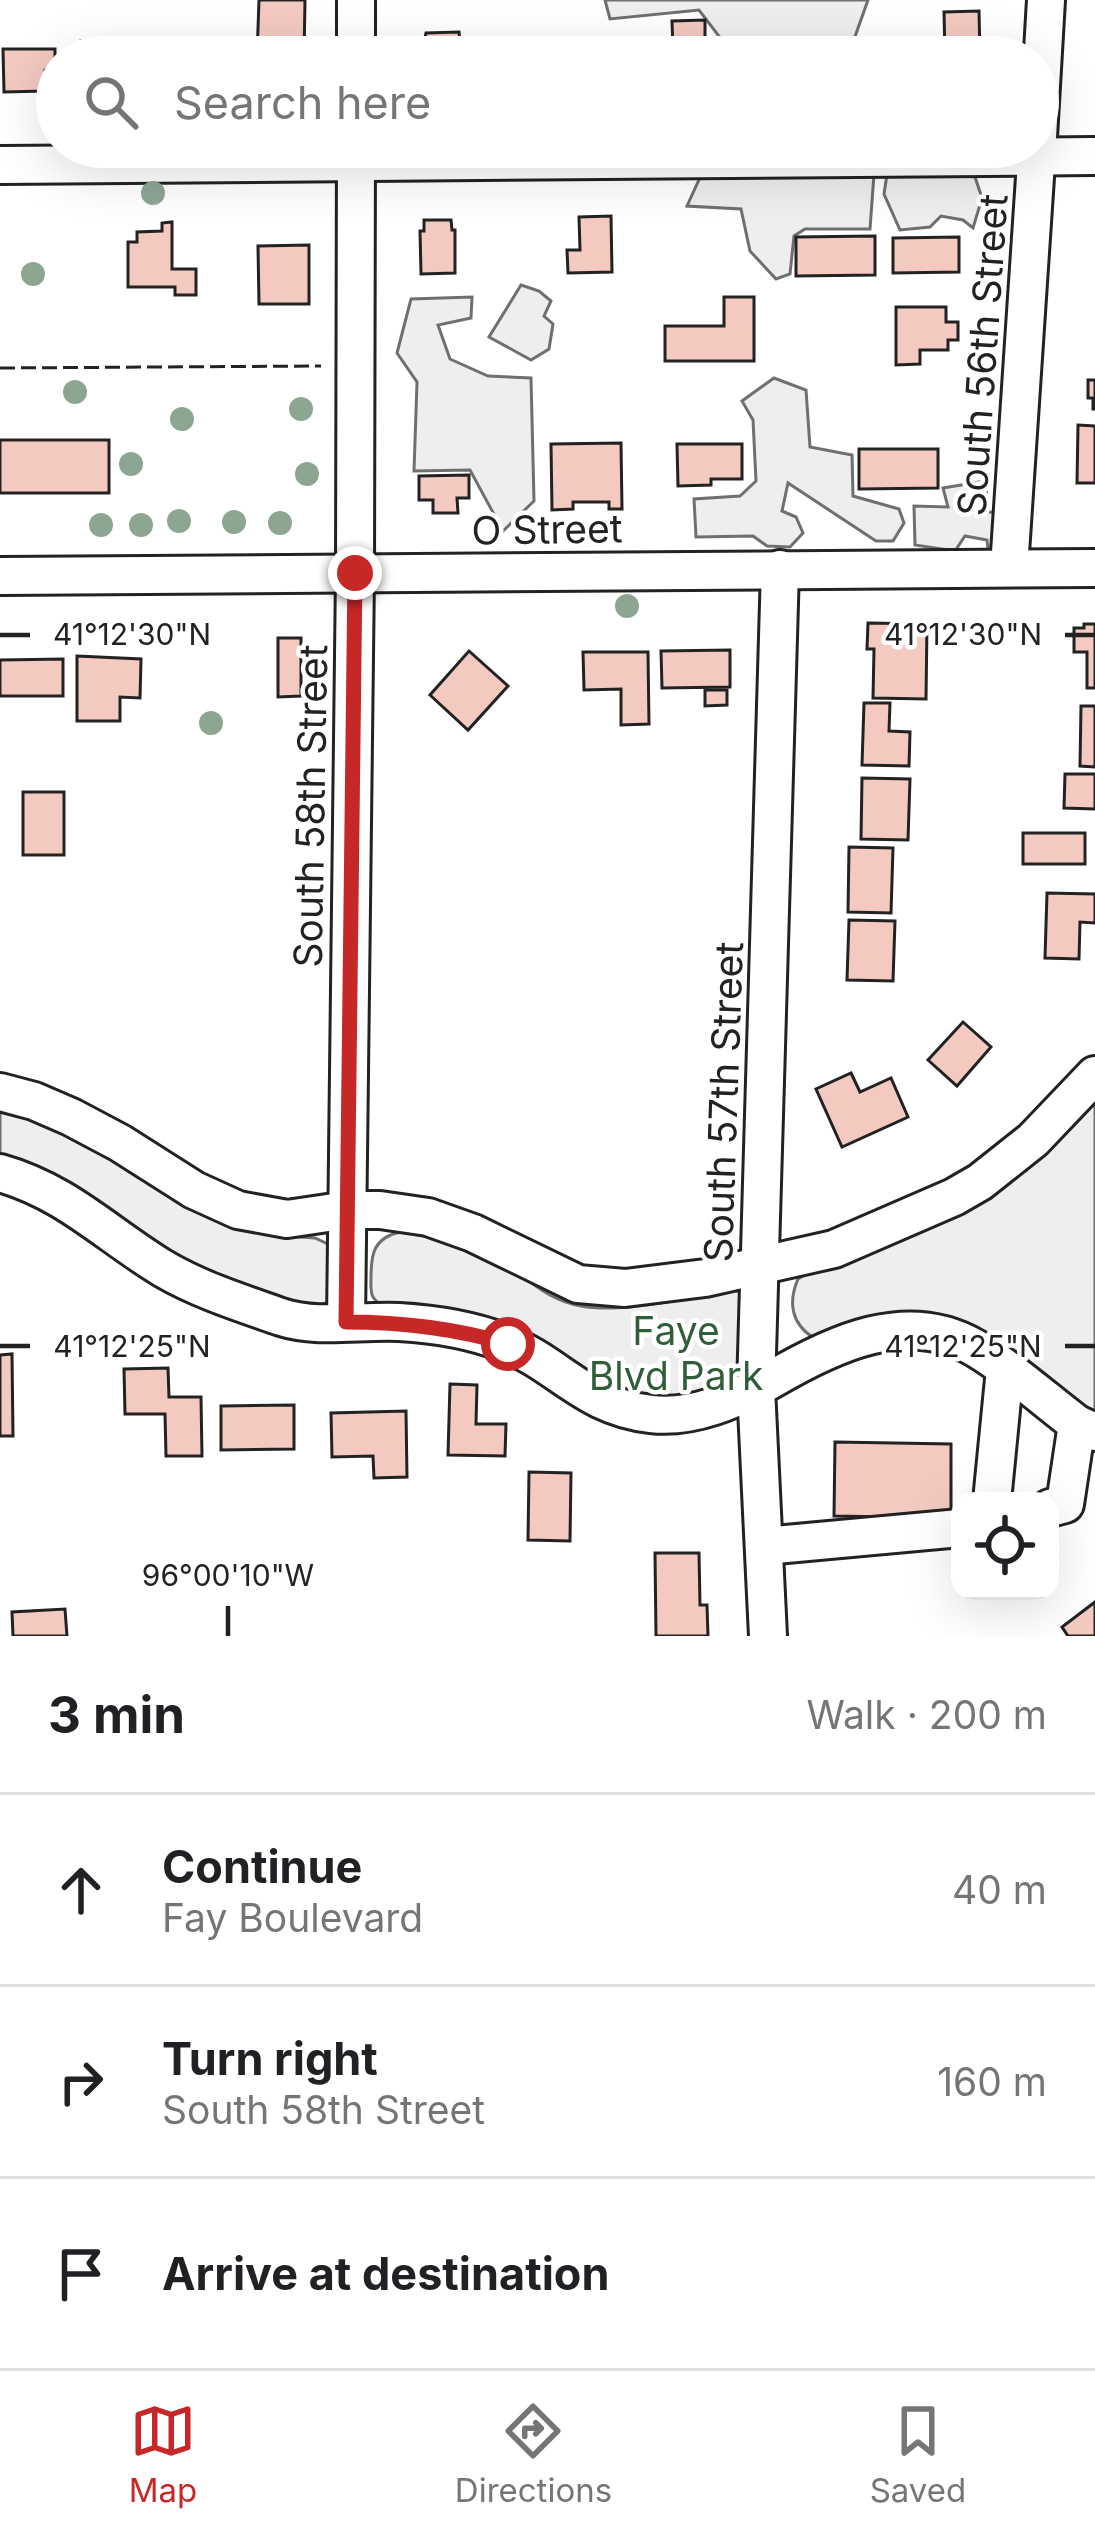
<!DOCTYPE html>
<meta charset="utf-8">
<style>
body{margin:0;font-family:Inter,sans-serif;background:#f6f6f6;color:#202124}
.controls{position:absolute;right:36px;bottom:36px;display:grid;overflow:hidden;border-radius:24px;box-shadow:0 12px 48px #0002}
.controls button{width:108px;height:108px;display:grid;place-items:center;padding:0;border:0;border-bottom:3px solid #e0e0e0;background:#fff;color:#202124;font:60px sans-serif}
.stop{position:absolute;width:36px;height:36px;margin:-27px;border:9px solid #c62828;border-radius:50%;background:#fff}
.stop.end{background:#c62828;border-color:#fff;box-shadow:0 3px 12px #0008}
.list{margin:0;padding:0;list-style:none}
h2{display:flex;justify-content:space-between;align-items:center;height:156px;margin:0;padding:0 48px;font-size:51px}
h2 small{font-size:39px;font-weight:400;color:#757577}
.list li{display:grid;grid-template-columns:78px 1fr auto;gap:36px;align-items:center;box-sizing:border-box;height:192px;padding:0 48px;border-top:3px solid #e0e0e0}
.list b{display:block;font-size:45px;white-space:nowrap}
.list p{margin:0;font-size:39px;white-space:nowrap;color:#757577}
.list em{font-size:39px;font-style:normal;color:#757577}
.icon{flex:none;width:66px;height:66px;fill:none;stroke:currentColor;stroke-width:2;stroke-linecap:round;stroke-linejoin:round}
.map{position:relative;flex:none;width:1095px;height:1636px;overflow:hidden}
.search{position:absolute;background:#fff;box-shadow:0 12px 48px #0002;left:36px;right:36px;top:36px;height:132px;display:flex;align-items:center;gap:30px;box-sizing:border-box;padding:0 42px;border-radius:66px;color:#757577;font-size:45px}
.sheet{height:732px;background:#fff}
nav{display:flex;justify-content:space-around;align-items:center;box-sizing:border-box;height:168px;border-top:3px solid #e0e0e0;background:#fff;font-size:33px;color:#757577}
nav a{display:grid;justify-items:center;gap:6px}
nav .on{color:#c62828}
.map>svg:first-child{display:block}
.green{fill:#eee;stroke:#6f6f6f;stroke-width:3}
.building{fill:#f3c9c0;stroke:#222;stroke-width:3}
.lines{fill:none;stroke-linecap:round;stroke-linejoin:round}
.minor-casing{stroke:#222;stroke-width:42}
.minor{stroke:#fff;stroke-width:36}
.fence{stroke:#222;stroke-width:3;stroke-dasharray:15 6;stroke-linecap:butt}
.tree{fill:#8da692}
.route{stroke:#c62828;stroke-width:15}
.ticks{fill:none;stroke:#222;stroke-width:4.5}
.labels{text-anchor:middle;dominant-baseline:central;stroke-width:9;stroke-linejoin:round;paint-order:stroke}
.street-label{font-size:39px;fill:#222;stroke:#fff}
.park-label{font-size:39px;fill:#2f5e38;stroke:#fff}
.ticks-label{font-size:30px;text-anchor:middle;fill:#222;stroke:#fff;stroke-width:9;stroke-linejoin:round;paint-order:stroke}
</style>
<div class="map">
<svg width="1095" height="1636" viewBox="0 0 1095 1636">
<rect width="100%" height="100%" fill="#fff"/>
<g class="green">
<polygon points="605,0 868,0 852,45 728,48 699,10 610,19"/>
<polygon points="714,147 874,174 870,229 805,229 794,236 790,274 776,279 750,251 741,209 687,206"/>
<polygon points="888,168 975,177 982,198 973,228 963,220 941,216 930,227 900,230 884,194"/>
<polygon points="521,285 539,291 551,301 544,316 553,324 549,349 531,360 489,337"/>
<polygon points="472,297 471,318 438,325 450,359 488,376 531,378 534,501 503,531 470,470 414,471 417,382 397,353 411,299"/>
<polygon points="774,378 806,390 810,447 852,455 853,496 899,509 904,523 893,541 876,541 788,483 782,511 796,517 803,533 790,547 767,546 753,536 696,537 694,499 740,496 756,481 753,420 742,401"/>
<polygon points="985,481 989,512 1006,514 1006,548 989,557 987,540 965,536 955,551 915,545 914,506 948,507 943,488"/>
<path d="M1095,1097V1416L992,1339L814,1338C791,1324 788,1302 798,1279Z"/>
<polygon points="0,1107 26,1113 286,1236 315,1238 332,1246 329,1302 311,1308 227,1287 0,1166"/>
<path d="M400,1232C436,1237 475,1246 507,1266C532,1282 550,1301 581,1306C622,1314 688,1297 730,1290L742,1292L753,1373L694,1404L627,1392L551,1350L388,1311C383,1307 377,1303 373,1297C370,1291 371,1284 371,1277C371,1253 374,1238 400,1232Z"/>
</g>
<g class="building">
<polygon points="259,0 305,0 304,57 257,57"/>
<polygon points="979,11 980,57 945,57 944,12"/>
<polygon points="705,20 705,50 673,51 672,21"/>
<polygon points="459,32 461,51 487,50 487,57 419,57 419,38 425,38 426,33"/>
<polygon points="144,40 144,57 81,57 81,41"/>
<polygon points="211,44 211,57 156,57 156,45"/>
<polygon points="3,49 55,49 55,69 45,70 45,91 4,92"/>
<polygon points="611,216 612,272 568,273 567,250 580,250 579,217"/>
<polygon points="424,220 451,220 452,230 455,230 455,273 421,274 420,231 424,231"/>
<polygon points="172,222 172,269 196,269 196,295 175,295 175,287 128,287 128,242 137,242 137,232 162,231 162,223"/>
<polygon points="875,236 875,275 796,276 796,237"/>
<polygon points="959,237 959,272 893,273 893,238"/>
<polygon points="309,245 309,304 259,304 258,246"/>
<polygon points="724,297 754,297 754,361 665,361 665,326 724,326"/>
<polygon points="896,307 946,307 946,322 958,322 958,340 948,340 948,350 920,350 920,364 896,365"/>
<polygon points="1088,380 1095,380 1095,409 1093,409 1093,398 1088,398"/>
<polygon points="1078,425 1095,426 1095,483 1077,483"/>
<rect x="0" y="440" width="109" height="53"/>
<polygon points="621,443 622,509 609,509 609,502 573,502 573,509 552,510 551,444"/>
<polygon points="677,444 742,444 742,479 711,479 711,485 678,486"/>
<polygon points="859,449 938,449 938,488 859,489"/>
<polygon points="469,475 469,498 457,498 458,513 433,513 433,500 419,500 419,476"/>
<polygon points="868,623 927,624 926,699 873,698 874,649 867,649"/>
<polygon points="1084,624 1095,624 1095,688 1087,688 1087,652 1074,652 1074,628 1084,628"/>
<polygon points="278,638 301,638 301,696 278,697"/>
<polygon points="730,650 730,687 662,688 661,651"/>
<polygon points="469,651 508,686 468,730 430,695"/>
<polygon points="583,652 648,652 649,724 621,725 621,689 584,690"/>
<polygon points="77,656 141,659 140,698 120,697 120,721 77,721"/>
<polygon points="63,659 63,696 0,696 0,660"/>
<polygon points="705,690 727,690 727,705 705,706"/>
<polygon points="864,703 890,703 889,731 910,732 909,766 862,765"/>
<polygon points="1081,706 1095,706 1095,767 1080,766"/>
<polygon points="1065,774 1095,774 1095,809 1064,808"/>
<polygon points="862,778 910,779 908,840 861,839"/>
<rect x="23" y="792" width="41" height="63"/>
<rect x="1023" y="833" width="62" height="31"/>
<polygon points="849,847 893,848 891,913 848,912"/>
<polygon points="1047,893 1095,894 1095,923 1080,922 1079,959 1045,958"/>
<polygon points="849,920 895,921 893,981 847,980"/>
<polygon points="963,1022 991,1047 957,1086 928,1060"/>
<polygon points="851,1073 860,1092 891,1078 908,1117 842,1147 816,1089"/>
<polygon points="12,1354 13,1436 0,1436 0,1355"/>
<polygon points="168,1368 169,1397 201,1397 202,1456 166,1456 165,1414 125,1414 124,1369"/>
<polygon points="450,1384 477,1385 476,1424 506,1424 505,1456 448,1455"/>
<polygon points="294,1405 294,1449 221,1450 221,1406"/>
<polygon points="406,1411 407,1477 374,1478 373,1456 332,1457 331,1413"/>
<polygon points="835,1442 951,1444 951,1518 834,1516"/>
<polygon points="529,1472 571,1473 570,1541 528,1540"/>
<polygon points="655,1553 699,1553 700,1605 707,1605 708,1636 656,1636"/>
<polygon points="1095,1602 1095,1636 1068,1636 1062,1627"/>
<polygon points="65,1609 67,1636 13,1636 12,1612"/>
</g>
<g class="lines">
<defs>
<g id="minor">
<polyline points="356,57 356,0"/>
<polyline points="1038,137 1046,0"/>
<polyline points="0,165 1095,156"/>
<polyline points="1009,568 1037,147"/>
<polyline points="0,576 1095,568"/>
<polyline points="0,1092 34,1101 71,1117 120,1143 194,1190 238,1210 287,1219 348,1210 380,1210 428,1217 473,1233 578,1284 625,1288 705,1278 834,1249 954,1197 980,1182 1033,1140 1095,1075"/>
<path d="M0,1173C67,1192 106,1234 164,1269C200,1290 241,1303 281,1317C318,1329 360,1320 399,1322C434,1324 472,1330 505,1343C559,1364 585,1407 651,1414C693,1419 735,1400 771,1380C832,1344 907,1308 975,1348C1011,1369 1044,1399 1077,1424L1095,1432"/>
<polyline points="346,1322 355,573 356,147"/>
<polyline points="992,1501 1005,1369"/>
<polyline points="1050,1508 1065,1504 1077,1424"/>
<polyline points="764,1546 960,1528"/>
<polyline points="768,1636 756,1388 780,569"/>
</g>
</defs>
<use href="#minor" class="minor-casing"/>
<use href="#minor" class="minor"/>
<polyline class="fence" points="0,368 321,366"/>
</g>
<g class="tree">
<circle cx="153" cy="193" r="12"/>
<circle cx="33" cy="274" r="12"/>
<circle cx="75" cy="392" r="12"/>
<circle cx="301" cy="409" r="12"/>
<circle cx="182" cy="419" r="12"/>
<circle cx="131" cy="464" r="12"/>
<circle cx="307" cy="474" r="12"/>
<circle cx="179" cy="521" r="12"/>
<circle cx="234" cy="522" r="12"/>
<circle cx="280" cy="523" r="12"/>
<circle cx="101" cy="525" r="12"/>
<circle cx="141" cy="525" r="12"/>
<circle cx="627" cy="606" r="12"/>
<circle cx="211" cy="723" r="12"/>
</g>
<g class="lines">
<path class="route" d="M355,573L346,1322C403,1322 454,1328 508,1344"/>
</g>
<path class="ticks" d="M0,635H30M1065,635H1095M0,1346H30M1065,1346H1095M228,1606V1636"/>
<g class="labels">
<g class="street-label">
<text transform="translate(982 355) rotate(-86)">South 56th Street</text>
<text transform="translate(547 529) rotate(-1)">O Street</text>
<text transform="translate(310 806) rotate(-89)">South 58th Street</text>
<text transform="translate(723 1102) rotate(-88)">South 57th Street</text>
</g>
<g class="park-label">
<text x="676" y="1330">Faye<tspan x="676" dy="45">Blvd Park</tspan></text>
</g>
</g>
<g class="ticks-label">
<text x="132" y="645">41°12'30"N</text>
<text x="963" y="645">41°12'30"N</text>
<text x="132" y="1357">41°12'25"N</text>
<text x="963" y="1357">41°12'25"N</text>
<text x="228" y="1586">96°00'10"W</text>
</g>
</svg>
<div class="controls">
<button><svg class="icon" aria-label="locate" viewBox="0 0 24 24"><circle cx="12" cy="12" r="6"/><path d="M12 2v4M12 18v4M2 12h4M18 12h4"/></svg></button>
</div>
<div class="stop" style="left:508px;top:1344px"></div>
<div class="stop end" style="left:355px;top:573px"></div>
<div class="search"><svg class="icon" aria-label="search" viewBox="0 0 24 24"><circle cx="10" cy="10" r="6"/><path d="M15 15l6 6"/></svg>Search here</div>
</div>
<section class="sheet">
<h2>3 min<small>Walk · 200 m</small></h2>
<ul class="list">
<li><svg class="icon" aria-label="ahead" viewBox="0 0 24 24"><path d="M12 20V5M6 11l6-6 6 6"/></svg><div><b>Continue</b><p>Fay Boulevard</p></div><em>40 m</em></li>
<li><svg class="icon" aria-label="right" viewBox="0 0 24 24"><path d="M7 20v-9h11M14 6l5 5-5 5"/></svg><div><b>Turn right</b><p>South 58th Street</p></div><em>160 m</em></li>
<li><svg class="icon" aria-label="arrive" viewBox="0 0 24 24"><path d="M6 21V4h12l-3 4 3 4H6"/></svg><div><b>Arrive at destination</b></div></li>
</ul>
</section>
<nav>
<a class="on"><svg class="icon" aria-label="map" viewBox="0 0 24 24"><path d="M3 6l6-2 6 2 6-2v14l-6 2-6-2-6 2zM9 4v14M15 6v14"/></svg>Map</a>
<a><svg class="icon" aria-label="directions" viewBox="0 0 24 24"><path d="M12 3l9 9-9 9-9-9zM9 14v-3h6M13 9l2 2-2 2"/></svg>Directions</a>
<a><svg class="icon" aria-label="saved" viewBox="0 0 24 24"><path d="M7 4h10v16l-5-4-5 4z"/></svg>Saved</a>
</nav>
